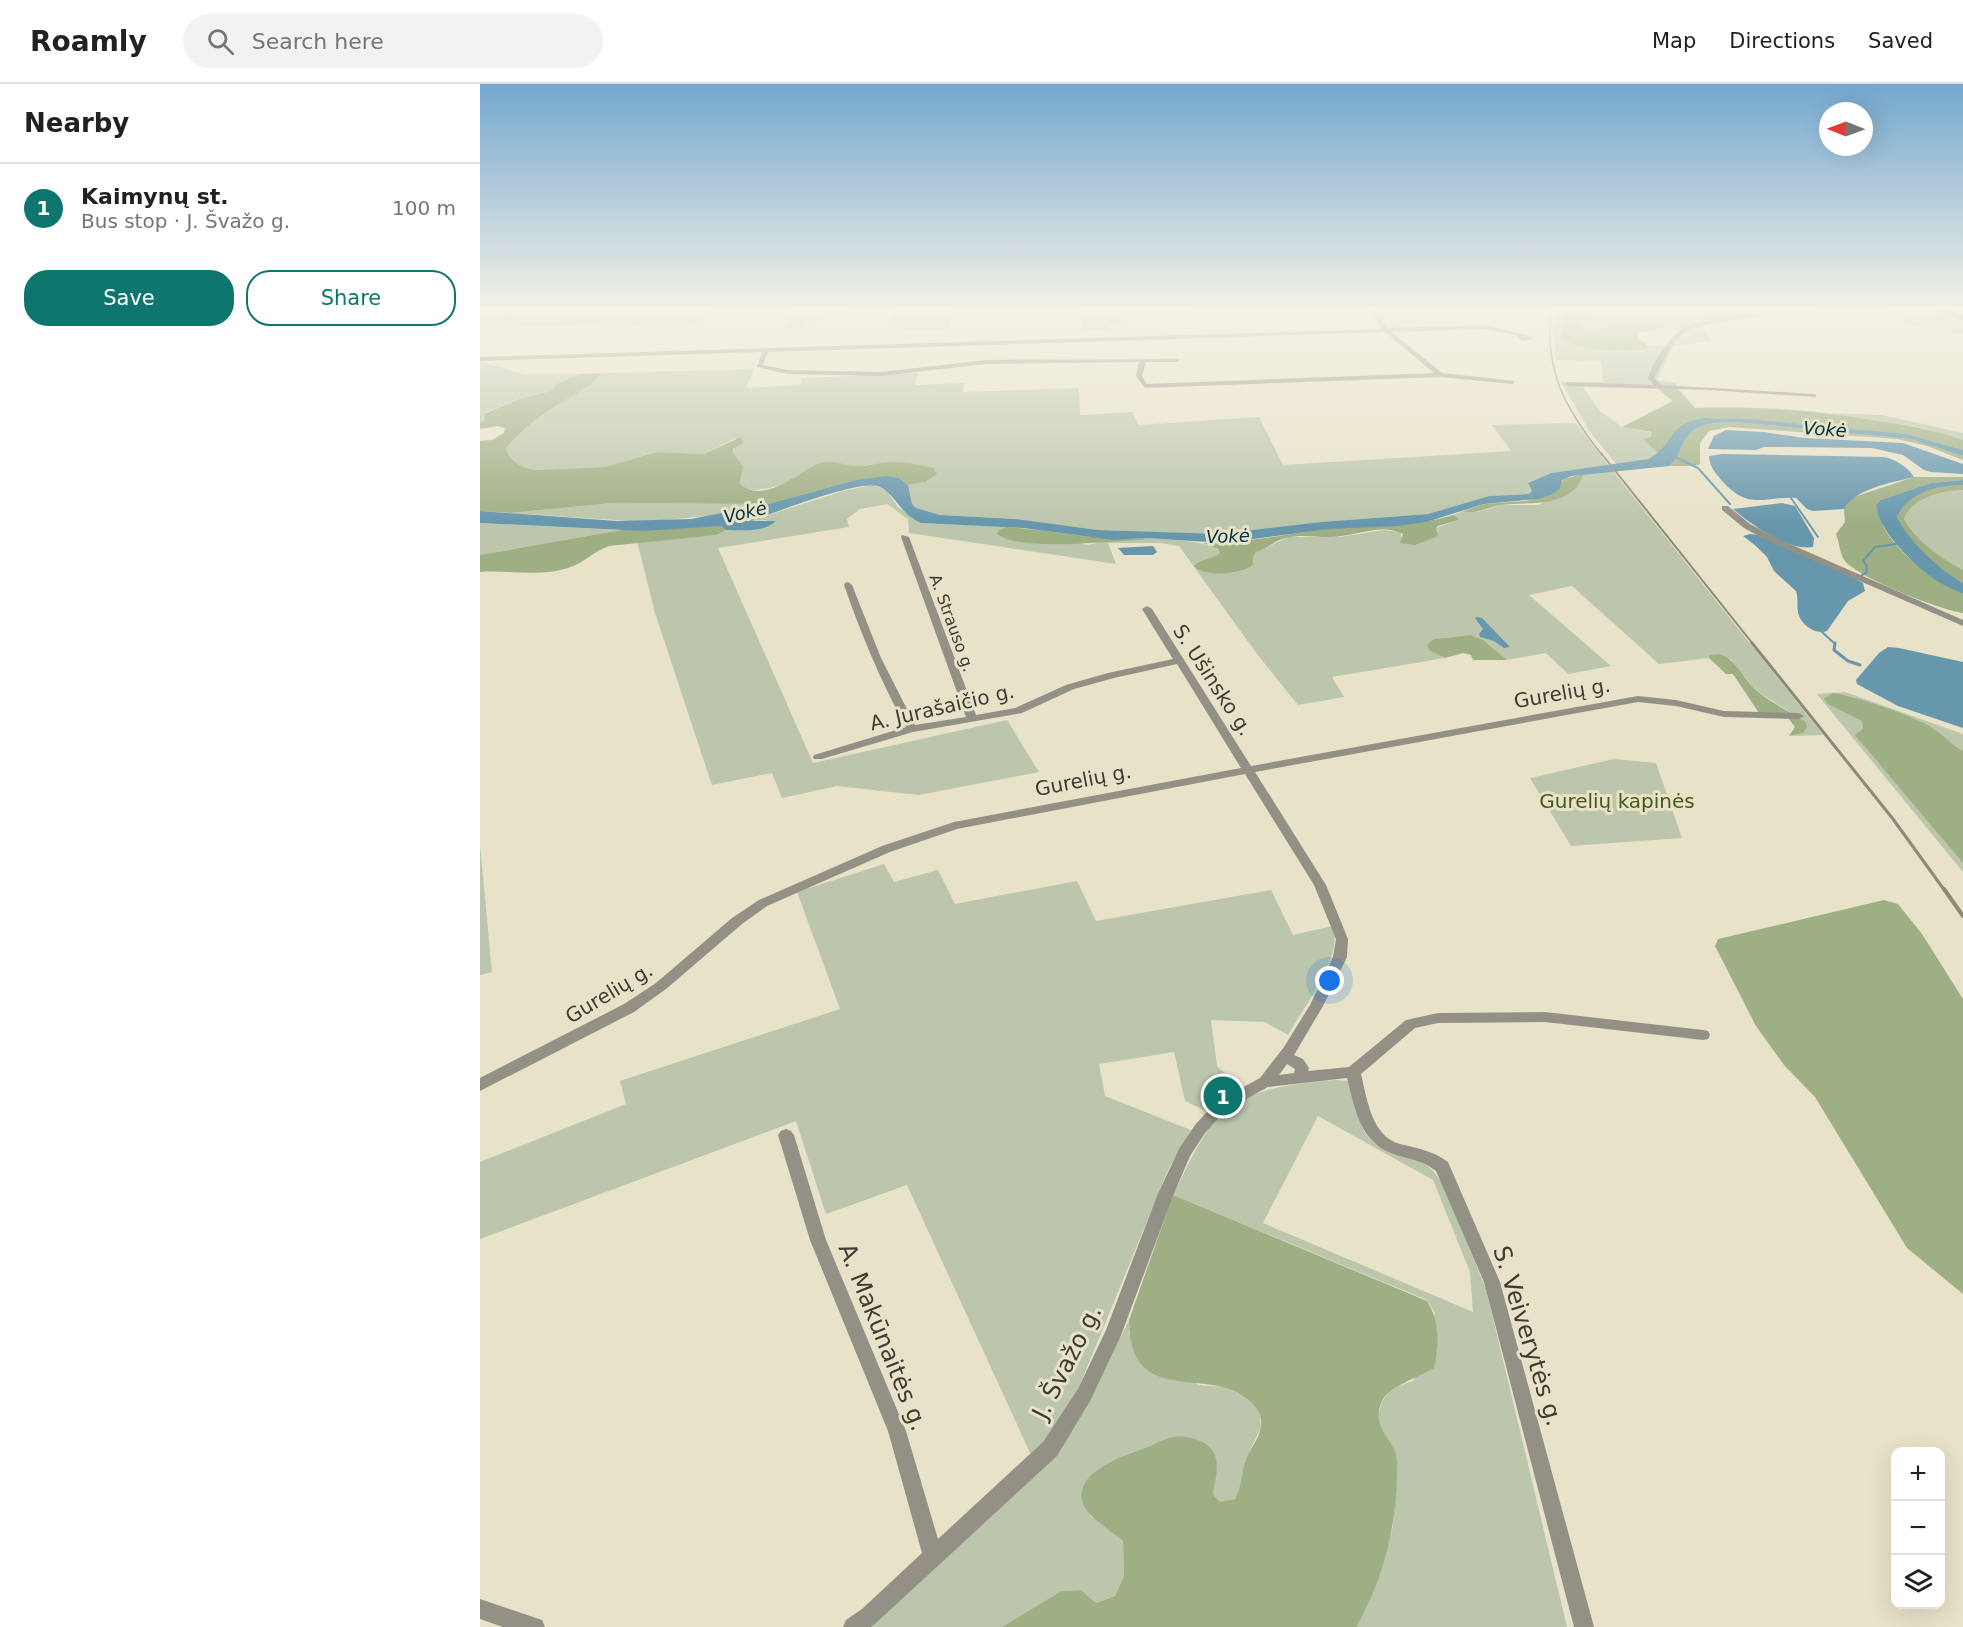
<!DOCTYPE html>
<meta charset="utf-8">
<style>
body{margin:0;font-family:"DejaVu Sans",sans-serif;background:#f2f2f2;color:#202124}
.controls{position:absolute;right:18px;bottom:18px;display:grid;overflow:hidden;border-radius:12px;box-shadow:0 6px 24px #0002}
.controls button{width:54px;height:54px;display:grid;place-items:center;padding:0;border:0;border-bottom:2px solid #e0e0e0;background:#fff;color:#202124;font:30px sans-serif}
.compass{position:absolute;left:1339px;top:18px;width:54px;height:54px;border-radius:50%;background:#fff;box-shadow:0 6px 24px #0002;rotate:271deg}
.you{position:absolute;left:850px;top:897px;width:21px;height:21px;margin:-15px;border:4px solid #fff;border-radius:50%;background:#1a73e8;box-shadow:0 0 0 9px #1a73e833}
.badge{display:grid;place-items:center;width:39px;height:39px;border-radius:50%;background:#0f766e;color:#fff;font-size:20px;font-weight:700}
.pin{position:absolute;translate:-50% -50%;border:3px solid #fff;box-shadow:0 2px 6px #0006}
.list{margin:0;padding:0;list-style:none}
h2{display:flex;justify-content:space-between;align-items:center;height:78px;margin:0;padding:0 24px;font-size:26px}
h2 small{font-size:20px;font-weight:400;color:#757577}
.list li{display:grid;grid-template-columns:39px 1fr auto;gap:18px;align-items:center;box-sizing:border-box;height:90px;padding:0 24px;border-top:2px solid #e0e0e0}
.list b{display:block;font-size:22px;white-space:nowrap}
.list p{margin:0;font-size:20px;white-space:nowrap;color:#757577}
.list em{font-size:20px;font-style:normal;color:#757577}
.actions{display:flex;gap:12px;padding:18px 24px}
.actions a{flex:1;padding:14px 0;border:2px solid #0f766e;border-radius:24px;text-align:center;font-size:21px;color:#0f766e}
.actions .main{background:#0f766e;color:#fff}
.icon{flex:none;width:33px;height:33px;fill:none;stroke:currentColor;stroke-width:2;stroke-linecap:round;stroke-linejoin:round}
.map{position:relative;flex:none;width:1483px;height:1543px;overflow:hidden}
header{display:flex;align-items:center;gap:36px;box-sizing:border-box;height:84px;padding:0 30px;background:#fff;border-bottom:2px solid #e0e0e0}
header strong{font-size:28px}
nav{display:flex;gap:33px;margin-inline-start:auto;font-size:21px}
.search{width:420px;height:54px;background:#f2f2f2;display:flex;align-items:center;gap:15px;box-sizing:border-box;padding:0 21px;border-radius:33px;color:#757577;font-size:22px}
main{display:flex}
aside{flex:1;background:#fff}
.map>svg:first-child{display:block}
.green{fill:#bcc6ac;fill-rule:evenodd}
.forest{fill:#9faf84}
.water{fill:#6797ad}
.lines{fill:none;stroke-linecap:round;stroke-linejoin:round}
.stream-far1{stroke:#6797ad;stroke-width:2}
.stream{stroke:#6797ad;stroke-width:3}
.minor{fill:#939186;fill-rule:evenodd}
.trunk{fill:#494430;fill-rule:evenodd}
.rail-far3{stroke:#8e8a78;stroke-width:1.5}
.rail-far2{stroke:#8e8a78;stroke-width:2}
.rail-far1{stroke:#8e8a78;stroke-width:3}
.rail{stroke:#8e8a78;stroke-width:4}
.labels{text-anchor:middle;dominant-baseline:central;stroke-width:6;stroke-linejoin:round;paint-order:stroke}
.far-street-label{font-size:16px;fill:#3e3c32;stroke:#e8e2c8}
.far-water-label{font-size:18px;font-style:italic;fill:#013040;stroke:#e8e2c8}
.street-label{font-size:20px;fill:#3e3c32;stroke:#e8e2c8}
.park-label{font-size:20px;fill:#475a1a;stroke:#e8e2c8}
.near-street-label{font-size:24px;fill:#3e3c32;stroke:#e8e2c8}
</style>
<header>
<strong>Roamly</strong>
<div class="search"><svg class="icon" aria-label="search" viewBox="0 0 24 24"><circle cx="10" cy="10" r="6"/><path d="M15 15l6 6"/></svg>Search here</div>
<nav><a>Map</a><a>Directions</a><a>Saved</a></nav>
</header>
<main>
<aside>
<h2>Nearby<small></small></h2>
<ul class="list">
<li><span class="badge">1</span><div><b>Kaimynų st.</b><p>Bus stop · J. Švažo g.</p></div><em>100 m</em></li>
</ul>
<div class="actions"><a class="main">Save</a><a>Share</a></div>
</aside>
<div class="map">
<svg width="1483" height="1543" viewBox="0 0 1483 1543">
<rect width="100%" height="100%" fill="#e8e2c8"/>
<g class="green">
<polygon points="0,224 239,224 214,241 153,241 149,245 123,245 128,240 0,244"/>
<polygon points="315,224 368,224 366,230 349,231 347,236 327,237 323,245 304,245"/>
<polygon points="416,224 472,224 470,245 422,246 424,236 411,237"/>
<polygon points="600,224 712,224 713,227 657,232 656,228 641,228 642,238 629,240 629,246 603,246"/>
<path d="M1077,224H1086L1081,248L1083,256C1102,265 1150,272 1168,263L1167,261L1187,262L1198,248L1138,243L1106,247L1102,245L1105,224H1340L1219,237L1231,257L1194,262L1177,296L1196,299L1198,305L1103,303L1120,327L1142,343L1173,349L1164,355L1179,370L1169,375L1137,381L1110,348L1081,298H1123L1121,277L1076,276L1074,246Z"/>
<path d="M1401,224H1453L1483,235V249C1446,249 1432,242 1401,224Z"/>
<polygon points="0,277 44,290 100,290 71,307 38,315 6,328 4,330 6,336 0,338"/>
<path d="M274,285L266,304L320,301L323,294L438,289L435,301L484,299L483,308L599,304L600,331L653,328L658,341L779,333L803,381L1031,367L1012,341L1096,339L1128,381L1071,389L1048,399L1052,407L1050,410L1009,412L948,430L841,438L754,449L725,450L618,446L536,435L460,431L436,424L432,420L428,401L445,398L412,378L377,382L338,380L308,399L290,404L275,406L264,404L260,400L263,382L253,369L256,354L224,370L177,368L125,383L55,386C42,384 29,377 26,364C42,345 62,330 84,317C97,309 112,303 121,289Z"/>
<polygon points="1350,329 1402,331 1483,349 1483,356 1444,344"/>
<path d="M1132,386L1343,651L1309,652L1323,649L1326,638L1283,611L1272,602L1251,575L1229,571V574L1179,580L1092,502L1049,511L1131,582L1088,590L1066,569L1027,576C994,549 997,550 954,555L950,567L965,574L852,593L864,613L818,621L777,570L699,462L680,459H628L636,480L429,449L428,435L407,420L380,425L367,435L369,443L238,464L333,679L527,636L559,688L439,711L357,702L302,714L292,689L232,701L175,529L157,457L237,451L246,446H270L287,436L270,437L363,407L393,401L407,407L418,423L441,439L527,443L522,445L608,461L624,457L663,456L665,454C683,456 731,455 741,469L736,473L718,478L773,481V474L776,468L809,453H860L904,446L920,448L922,454L958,448L956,444L977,436L978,434L973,431L983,427L998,428L1020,421H1059L1101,397L1104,390Z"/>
<path d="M1483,406V486C1461,474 1436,457 1424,435C1432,413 1463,407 1483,406Z"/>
<polygon points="132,419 288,420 237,431 165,438 30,429"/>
<polygon points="0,439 141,446 0,471"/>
<polygon points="1365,608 1483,650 1483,788 1337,610"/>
<polygon points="1134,675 1176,679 1202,754 1091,762 1050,694"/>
<polygon points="0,761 12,888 0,891"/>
<path d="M404,780L414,798L458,786L475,820L597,797L616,837L791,806L813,851L853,842C864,872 823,924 808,951L785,938L731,936L737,982L757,1000L726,1027L705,1017L694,968L619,980L625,1012L711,1046L688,1086L597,1308L577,1342L552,1373L427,1101L346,1130L316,1037L0,1155V1078L146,1020L140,997L360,925L317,808Z"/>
<path d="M854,996L869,997C874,1012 877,1033 884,1047C898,1071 924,1068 945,1080C954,1086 958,1094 964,1102L1006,1205L1087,1543H877L901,1489L913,1442L917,1376L912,1362L901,1347L898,1333L902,1317L913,1304L933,1297L955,1229L947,1216L693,1111C707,1085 719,1053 740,1032C768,1003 817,1000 854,996ZM838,1032L953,1096L990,1188L993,1228L783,1139Z"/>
<polygon points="649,1236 649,1250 718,1301 744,1303 765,1312 779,1325 781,1343 765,1377 762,1401 755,1415 741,1419 733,1410 737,1380 610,1432 629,1444 643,1457 644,1492 635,1512 616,1519 601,1506 581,1507 522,1543 390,1543 609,1318"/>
</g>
<g class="forest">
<path d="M1086,224H1105L1102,245L1106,247C1124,246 1169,231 1182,244L1174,247L1157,248C1157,257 1165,257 1169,264L1166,265C1144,269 1101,267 1082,255L1081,248Z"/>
<path d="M121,289C112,303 97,309 84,317C62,330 42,345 26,364C29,377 42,384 55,386L125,383L177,368L224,370L261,353L264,358L253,365V369L263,382L260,400C287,423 323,382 344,378C355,377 366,382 376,382C389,382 401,378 413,378C427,378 441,381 454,384L457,390L445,398L428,401L419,394L376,396L288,420L132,419L30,429L0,427V357L12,356L24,349L25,344L17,342L0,345V338L5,336L4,330L39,315L71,307L77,300L100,290Z"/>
<path d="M1177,304L1198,305L1215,324C1280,322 1338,326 1398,337C1428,341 1455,346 1483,356V366L1427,350L1239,334C1205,335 1197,341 1179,370L1163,355L1171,352L1172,348L1142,343L1193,317Z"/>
<path d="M1255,338L1430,355L1483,372V376L1447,362L1417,355L1249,343L1229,347L1220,359V380L1215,382H1189C1198,374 1199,368 1204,358C1214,338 1236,339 1255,338Z"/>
<path d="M1104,390C1090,426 1051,417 1020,421C1007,423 997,431 983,427L1005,420L1045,417L1071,411L1084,395Z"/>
<path d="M1434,393H1483V396L1451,399L1401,416C1402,424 1400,437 1404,444C1422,474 1453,495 1483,510V529C1460,526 1379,494 1365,477C1360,471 1359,457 1356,450L1365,438L1364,425L1371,414Z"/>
<path d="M1466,401H1483V406C1463,407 1432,413 1424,435C1436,457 1461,474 1483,486V499C1459,485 1428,459 1417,432C1428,413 1445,405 1466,401Z"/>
<path d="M973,431L978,434V436L958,442L956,444L958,451L956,453L935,461L920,459L923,450C900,438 872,454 848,453C834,453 820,450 806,454C795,456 787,465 776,468L773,474V481C762,490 724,494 714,482C721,474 733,476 740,469L738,465L723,459C764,460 805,450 846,445C889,440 931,444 973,431Z"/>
<path d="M241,442L246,446L237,451L129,462C114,467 104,479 88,484C60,493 29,486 0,488V471L141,446Z"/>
<path d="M527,443C573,446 618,457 665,454L663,456C630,456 543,469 517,450L519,446Z"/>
<polygon points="991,551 1003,556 1027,576 993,576 991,571 983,569 965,574 950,567 947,561 954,555"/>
<path d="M1239,570C1254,574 1261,589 1270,600C1284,616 1308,626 1326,638L1327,643L1323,649L1309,652L1315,643L1305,630L1279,629L1253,590H1246L1229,574V571Z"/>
<path d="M1353,609C1380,614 1425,629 1449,642C1462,649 1470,660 1483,667V779L1375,651L1383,645L1382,637L1348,620L1344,615Z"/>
<polygon points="1404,816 1418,820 1442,850 1483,915 1483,1210 1427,1164 1335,1013 1304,981 1276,942 1235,862 1238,855"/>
<path d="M693,1111L947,1217C960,1237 959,1261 954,1284C939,1293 907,1303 901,1319C891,1348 917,1355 917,1378C918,1415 912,1454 901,1488C895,1507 885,1525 877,1543H522L581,1507L601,1506L616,1519L635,1512L644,1492L643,1457C631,1446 605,1433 602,1416C596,1386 647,1371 668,1363C676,1360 686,1354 694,1353C707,1351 728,1357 734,1369C740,1381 735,1397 733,1410L740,1418L755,1415C763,1400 761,1389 766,1375C770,1365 780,1353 781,1342C782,1331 778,1325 771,1318C732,1279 649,1327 649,1236Z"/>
</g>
<g class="water">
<path d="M1223,334L1267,335L1427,350L1483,366V372L1430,355L1255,338C1235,339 1214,338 1204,358C1199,368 1198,374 1189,382L1092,392L1082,396L1080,405L1071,411L1057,415L1004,420L946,438L917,442L849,445L744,459L665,454L635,456L543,444L441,439C420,430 416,411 400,403C382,394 294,429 271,437H296C283,449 262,446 246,446L241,442L163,447L0,439V427L137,437L211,435L288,420L376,396L407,392L419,394L428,401L432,420L436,424L460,431L536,435L618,446L739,450L841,438L948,430L1009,412L1049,410L1052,407L1048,399L1071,389L1169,375C1194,361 1187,339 1223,334Z"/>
<polygon points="1246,346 1283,348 1325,354 1423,359 1483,380 1483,390 1451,388 1444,386 1423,371 1392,364 1307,363 1284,363 1276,366 1228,365 1234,352"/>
<path d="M1242,370L1404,373C1415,375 1429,384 1434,393C1411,399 1376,404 1364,425L1333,427L1327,425L1316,414C1281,412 1270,427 1242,397C1235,388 1230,384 1229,372Z"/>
<path d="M1483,396V401C1456,401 1431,408 1417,432C1426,455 1461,487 1483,499V510C1475,506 1465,502 1457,497C1437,484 1395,445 1397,420L1401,416L1451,399Z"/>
<path d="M1302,419L1315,422L1334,454L1333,463C1307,467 1272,441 1253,425Z"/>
<path d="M1270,450L1279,451L1374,494L1383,499L1385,507L1368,517L1347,547C1336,551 1323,542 1319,532C1316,524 1319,515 1316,507L1294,487L1287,473L1276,462L1263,452Z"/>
<polygon points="673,462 677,468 673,471 644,471 638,464"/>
<polygon points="997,533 1002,534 1030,563 1024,564 1014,557 1000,553 999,550 1003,545 995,534"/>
<polygon points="1408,563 1419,564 1483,578 1483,644 1418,622 1377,600 1376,596 1399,569"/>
</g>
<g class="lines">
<g class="stream-far1">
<polyline points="1195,373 1218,384 1250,420"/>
<polyline points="1311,414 1338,453"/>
<polyline points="1382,491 1386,489 1387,482 1383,477 1395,463 1422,459"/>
<polyline points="1341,547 1355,560"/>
</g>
<polyline class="stream" points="1355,559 1354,566 1368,577 1380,581"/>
<g class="minor">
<path d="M887,224H893L908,244L1005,241L1050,252L1053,255L1043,257L1035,251L1005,245L912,248L962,289L1034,297V299L1032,300L960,293L665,304L656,292L659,278L506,280L401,292L308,290L277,283L282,268L0,277V273L902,245ZM905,248L954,289L667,300L662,292L666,278H697L699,277V275L506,276L401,288L308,286L283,281L288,268Z"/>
<path d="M1347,224H1369L1254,235L1215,243L1203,249L1194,258L1174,294L1182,301L1334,310L1336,311V313L1227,306L1088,302L1085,300L1088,298L1174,301L1168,295C1171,281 1189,253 1201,246C1232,228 1309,226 1347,224Z"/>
<polygon points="1242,422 1248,422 1270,440 1292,452 1483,536 1483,542 1286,456 1264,444 1242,426"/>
<path d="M422,451L429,453L496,631L535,624L586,601L628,589L693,575L662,525L667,522L672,525L771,682L1158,612L1196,616L1244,627L1319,629L1324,632L1319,635L1244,633L1196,622L1158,618L775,688L846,801L868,855L867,873L843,922L814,971L823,975L829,984L828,987L869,983L926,936L958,929L1065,928L1223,946L1228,947L1230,951L1228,955L1223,956L1065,938L958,939L935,944L881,990C887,1014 891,1052 920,1060C937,1064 953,1067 968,1078L1020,1198L1114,1543H1094L1004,1198L956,1087C944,1077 932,1076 917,1071C880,1060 876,1028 867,994L788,1003L746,1026L725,1049L710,1072L693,1112L640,1254L610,1317L577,1372L396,1539L391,1543H363L366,1536L382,1525L442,1469L408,1347L330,1156L298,1051L301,1047L306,1045L311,1047L314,1051L346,1156L426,1347L458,1455L563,1358L598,1305L626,1246L677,1112L699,1065L715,1041L736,1018L780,994L804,963L830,921L853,873L856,855L834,801L765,690L477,745L410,768L287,822L262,840L186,905L154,928L0,1007V994L144,920L176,899L252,834L279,816L402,762L474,738L761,684L697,580L634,594L594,605L542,629L433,648L342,675H334L333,673L334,671L426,643C401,598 381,550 364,501L365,499L368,498L372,501L401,574L435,641L486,633L421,453ZM807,980L815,985L814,989L799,991Z"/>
<polygon points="0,1515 62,1536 65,1543 23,1543 0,1535"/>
</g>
<polygon class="trunk" points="1452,224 1463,224 1483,231 1483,236"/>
<path class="rail-far3" d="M1071,224C1064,286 1084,323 1122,371"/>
<polyline class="rail-far2" points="1121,369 1273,560"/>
<polyline class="rail-far1" points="1272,559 1413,735 1465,807"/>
<polyline class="rail" points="1464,805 1483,832"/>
</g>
<linearGradient id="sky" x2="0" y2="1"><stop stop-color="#74a8d0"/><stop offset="0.51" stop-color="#f5f2e6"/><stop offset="1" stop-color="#f5f2e6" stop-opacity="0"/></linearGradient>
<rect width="1483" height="440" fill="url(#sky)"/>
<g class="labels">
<g class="far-street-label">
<text transform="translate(472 539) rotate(70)">A. Strauso g.</text>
</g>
<g class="far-water-label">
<text transform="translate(1345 345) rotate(4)">Vokė</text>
<text transform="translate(265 428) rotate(-13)">Vokė</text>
<text transform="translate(748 452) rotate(-2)">Vokė</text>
</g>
<g class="street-label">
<text transform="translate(733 596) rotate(57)">S. Ušinsko g.</text>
<text transform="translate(1082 609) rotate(-10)">Gurelių g.</text>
<text transform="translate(462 623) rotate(-13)">A. Jurašaičio g.</text>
<text transform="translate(603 696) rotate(-11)">Gurelių g.</text>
<text transform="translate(129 909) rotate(-31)">Gurelių g.</text>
</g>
<g class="park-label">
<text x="1137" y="717">Gurelių kapinės</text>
</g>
<g class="near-street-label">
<text transform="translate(1048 1252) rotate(73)">S. Veiverytės g.</text>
<text transform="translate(403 1253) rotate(68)">A. Makūnaitės g.</text>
<text transform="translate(587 1278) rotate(-63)">J. Švažo g.</text>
</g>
</g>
</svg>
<div class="controls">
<button>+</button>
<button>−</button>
<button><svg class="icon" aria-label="layers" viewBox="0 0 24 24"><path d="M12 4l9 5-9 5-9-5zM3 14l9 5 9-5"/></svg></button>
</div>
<svg class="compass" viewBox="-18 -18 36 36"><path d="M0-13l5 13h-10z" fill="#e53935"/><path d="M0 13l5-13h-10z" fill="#757577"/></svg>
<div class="you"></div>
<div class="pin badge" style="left:743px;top:1012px">1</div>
</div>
</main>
